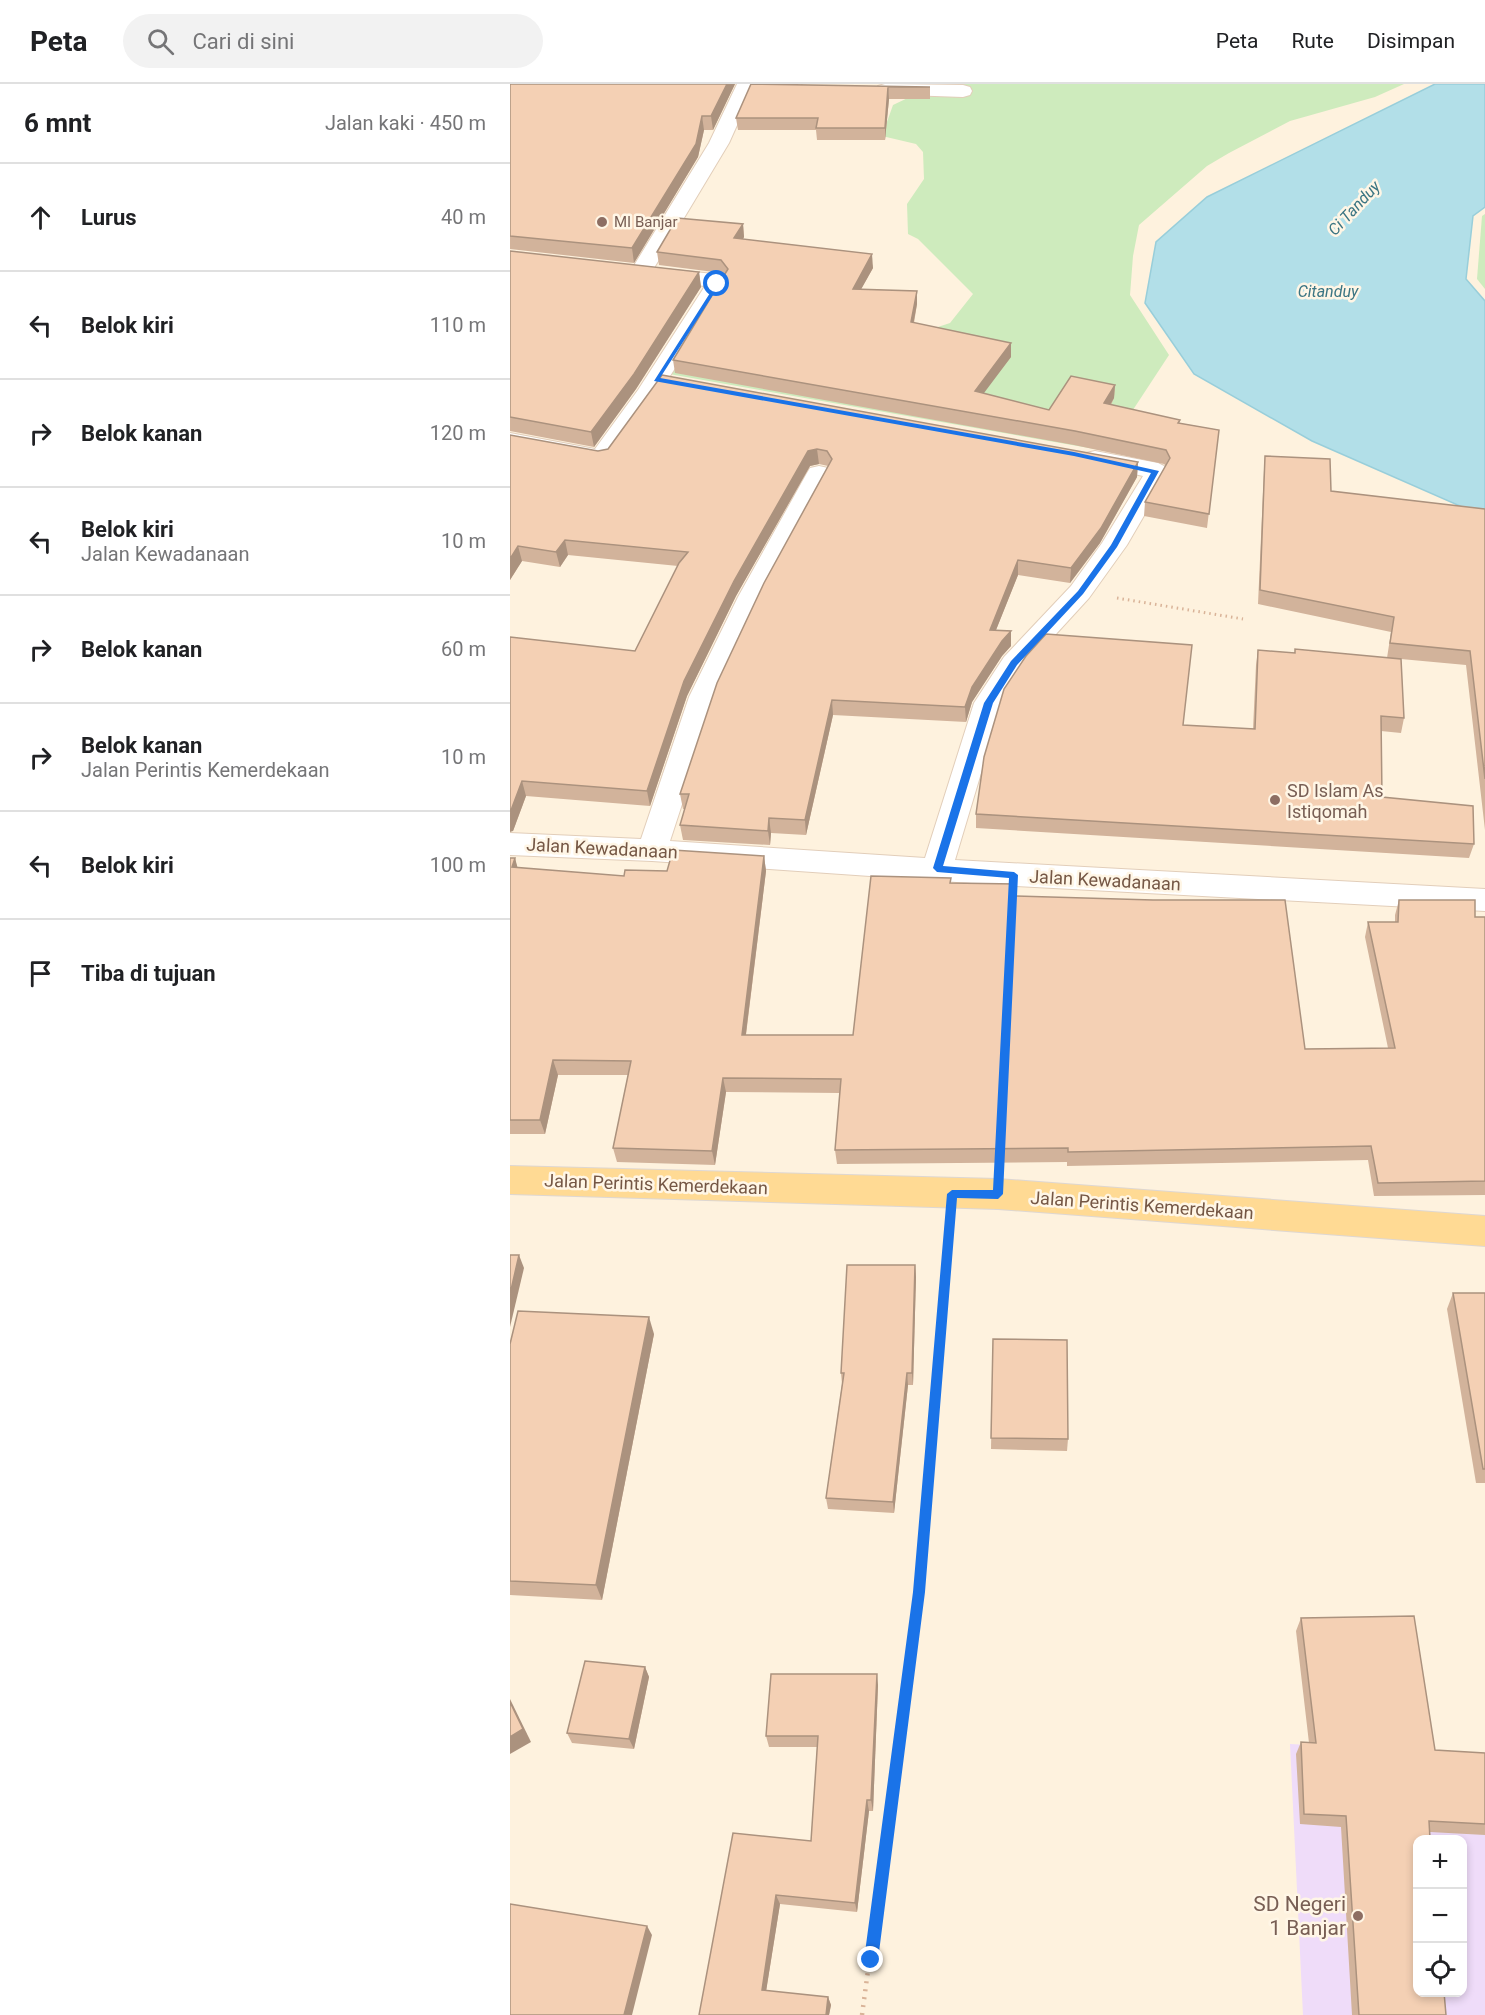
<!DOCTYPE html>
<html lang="id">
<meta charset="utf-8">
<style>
body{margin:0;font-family:Roboto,sans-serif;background:#f2f2f2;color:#202124}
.controls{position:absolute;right:18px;bottom:18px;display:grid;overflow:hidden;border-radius:12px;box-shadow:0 3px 9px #0003}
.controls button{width:54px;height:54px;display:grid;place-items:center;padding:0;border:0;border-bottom:2px solid #e0e0e0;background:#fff;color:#202124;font:30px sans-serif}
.stop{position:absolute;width:18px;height:18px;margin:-14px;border:4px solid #1a73e8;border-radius:50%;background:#fff}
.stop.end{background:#1a73e8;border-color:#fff;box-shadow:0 2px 6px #0008}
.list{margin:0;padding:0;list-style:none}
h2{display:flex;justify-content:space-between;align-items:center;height:78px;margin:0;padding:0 24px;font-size:26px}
h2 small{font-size:20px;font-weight:400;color:#757577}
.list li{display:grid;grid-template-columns:39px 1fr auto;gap:18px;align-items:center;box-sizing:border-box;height:108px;padding:0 24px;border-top:2px solid #e0e0e0}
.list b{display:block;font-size:22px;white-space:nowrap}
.list p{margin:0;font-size:20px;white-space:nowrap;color:#757577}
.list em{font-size:20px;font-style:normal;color:#757577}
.icon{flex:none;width:33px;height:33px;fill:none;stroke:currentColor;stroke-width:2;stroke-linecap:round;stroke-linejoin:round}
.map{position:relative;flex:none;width:975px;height:1931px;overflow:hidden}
header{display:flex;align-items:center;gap:36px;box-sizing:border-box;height:84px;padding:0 30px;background:#fff;border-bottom:2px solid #e0e0e0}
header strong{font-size:28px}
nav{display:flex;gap:33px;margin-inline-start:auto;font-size:21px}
.search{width:420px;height:54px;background:#f2f2f2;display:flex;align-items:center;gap:15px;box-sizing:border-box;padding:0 21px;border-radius:33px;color:#757577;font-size:22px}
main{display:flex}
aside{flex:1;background:#fff}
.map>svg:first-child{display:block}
.education{fill:#efdcf9;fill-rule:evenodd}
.green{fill:#ceebbd}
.water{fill:#b2dfe8;stroke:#98ceda;stroke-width:1.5}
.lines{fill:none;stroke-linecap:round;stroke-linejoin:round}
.street-casing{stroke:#e2ceba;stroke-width:2}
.primary-casing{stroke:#ded7d2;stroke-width:2}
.path-far2{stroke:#d9b398;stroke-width:3;stroke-dasharray:1.5 4;stroke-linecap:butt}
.path-far1{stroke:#d9b398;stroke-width:4;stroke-dasharray:1.5 4.5;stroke-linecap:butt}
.path{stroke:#d9b398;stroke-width:4.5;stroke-dasharray:2 6;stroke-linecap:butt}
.street{fill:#fff;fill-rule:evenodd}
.primary{fill:#ffda94;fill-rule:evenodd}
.wall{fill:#d2b39b}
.shaded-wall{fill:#ab927e}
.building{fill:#f4d0b4;stroke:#ab927e;stroke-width:1.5}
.route{fill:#1a73e8}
.education-dot{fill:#8d6e63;stroke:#fff6e6;stroke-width:2}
.labels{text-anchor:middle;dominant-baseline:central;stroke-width:5;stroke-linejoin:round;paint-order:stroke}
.far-education-label{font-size:15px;fill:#785e54;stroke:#fff6e6;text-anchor:start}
.far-water-label{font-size:16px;font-style:italic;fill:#3b7583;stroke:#fff6e6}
.education-label{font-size:18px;fill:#785e54;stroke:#fff6e6;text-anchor:start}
.street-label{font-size:18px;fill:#755745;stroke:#fff6e6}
.near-education-label{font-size:21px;fill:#785e54;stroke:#fff6e6;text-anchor:end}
</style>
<header>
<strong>Peta</strong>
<div class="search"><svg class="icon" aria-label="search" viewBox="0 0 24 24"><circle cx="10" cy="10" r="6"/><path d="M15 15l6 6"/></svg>Cari di sini</div>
<nav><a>Peta</a><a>Rute</a><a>Disimpan</a></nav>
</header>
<main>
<aside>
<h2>6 mnt<small>Jalan kaki · 450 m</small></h2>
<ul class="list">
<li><svg class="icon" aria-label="ahead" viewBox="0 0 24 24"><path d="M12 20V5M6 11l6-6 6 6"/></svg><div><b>Lurus</b></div><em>40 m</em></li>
<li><svg class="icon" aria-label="left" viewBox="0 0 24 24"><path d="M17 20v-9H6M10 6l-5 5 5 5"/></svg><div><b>Belok kiri</b></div><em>110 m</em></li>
<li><svg class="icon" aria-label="right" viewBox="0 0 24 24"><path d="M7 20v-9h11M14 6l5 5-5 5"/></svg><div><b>Belok kanan</b></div><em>120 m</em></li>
<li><svg class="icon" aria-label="left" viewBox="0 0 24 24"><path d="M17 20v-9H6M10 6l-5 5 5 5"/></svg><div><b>Belok kiri</b><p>Jalan Kewadanaan</p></div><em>10 m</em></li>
<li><svg class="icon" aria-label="right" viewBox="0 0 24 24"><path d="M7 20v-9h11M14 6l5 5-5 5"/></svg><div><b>Belok kanan</b></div><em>60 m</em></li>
<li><svg class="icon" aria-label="right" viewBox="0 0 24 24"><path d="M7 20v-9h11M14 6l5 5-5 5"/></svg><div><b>Belok kanan</b><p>Jalan Perintis Kemerdekaan</p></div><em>10 m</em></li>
<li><svg class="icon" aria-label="left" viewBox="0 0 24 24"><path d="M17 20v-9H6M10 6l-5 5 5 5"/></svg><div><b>Belok kiri</b></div><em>100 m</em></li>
<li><svg class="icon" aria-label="arrive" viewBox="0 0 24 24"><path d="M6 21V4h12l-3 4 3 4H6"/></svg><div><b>Tiba di tujuan</b></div></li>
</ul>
</aside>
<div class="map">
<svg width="975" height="1931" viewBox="0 0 975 1931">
<rect width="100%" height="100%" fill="#fef2de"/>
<path class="education" d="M780,1660L975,1670V1931H793ZM908,1756H952V1908H908Z"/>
<g class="green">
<polygon points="427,0 894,0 865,13 780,37 719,69 697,82 629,141 623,172 620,211 659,271 596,367 159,290 191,245 361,265 440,239 463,210 408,155 398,150 397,120 414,95 413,68 406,60 372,52 383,21"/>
<polygon points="975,130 975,205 967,195 972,132"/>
</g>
<polygon class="water" points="925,0 975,0 975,123 963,132 956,195 975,217 975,433 802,357 684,290 635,219 646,158 697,113"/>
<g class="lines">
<defs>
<g id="street">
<path d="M227,0H291L293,4L291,8L284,10H241L219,59L144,184L204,190L212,191L218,200L150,308L100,378L91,380L0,363V349L85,365L128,306L195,202C171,199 145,198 123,193L120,188L199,59Z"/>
<polygon points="375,0 453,1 460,3 462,7 460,11 453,13 368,10 366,6 368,2"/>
<polygon points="585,367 648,379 654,382 657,392 617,461 579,514 514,585 492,619 445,776 975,805 975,827 504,802 142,777 0,771 0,749 131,755 179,613 228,513 297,389 300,384 309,382 318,384 321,389 254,513 207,613 160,757 415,774 464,619 494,573 561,502 592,459 633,392 576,379 573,374 576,369"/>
</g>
<polygon id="primary" points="0,1082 488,1095 975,1132 975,1162 488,1125 0,1110"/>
</defs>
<use href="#street" class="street-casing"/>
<use href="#primary" class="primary-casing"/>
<polyline class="path-far2" points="607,514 733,535"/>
<polyline class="path-far1" points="429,1270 439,1148"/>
<polyline class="path" points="352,1931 409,1508 429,1268"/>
<use href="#street" class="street"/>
<use href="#primary" class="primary"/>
</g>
<g class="wall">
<polygon points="0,0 225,0 203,46 194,46 188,73 124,179 0,165"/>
<polygon points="241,0 420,3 420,15 379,15 375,56 307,56 306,46 228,46 226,34"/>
<polygon points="233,140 234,153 233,155 363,184 351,205 407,220 404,239 501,259 501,273 473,309 539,326 605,301 604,314 601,321 670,336 669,339 709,346 697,444 634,432 635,418 656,382 654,380 564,361 165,289 163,276 214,192 212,189 149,181 147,168"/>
<polygon points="0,167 189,188 191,203 126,305 84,363 0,347"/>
<polygon points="152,291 628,378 627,393 590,459 560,499 508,491 486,546 501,547 501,562 492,572 462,618 456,638 323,631 296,751 261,749 260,761 173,756 170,741 175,725 173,725 170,710 318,382 309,380 300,382 226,512 177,612 140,722 16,712 3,747 0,553 125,567 168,482 58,471 50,483 12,477 0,496 0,351 88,367 98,365"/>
<polygon points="755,372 821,407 975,425 975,746 956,581 891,575 894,634 891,649 871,647 872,713 964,760 959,774 466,744 466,730 673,641 743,645 746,581 748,566 784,569 877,574 881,548 748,520 754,386"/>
<polygon points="254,772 256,787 236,951 343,951 441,799 506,812 795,965 878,964 855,853 858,838 885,838 885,831 889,816 965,833 975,833 975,1111 864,1112 858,1076 557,1082 557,1078 327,1080 325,1066 330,1009 216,1008 205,1081 107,1078 103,1064 118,991 48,991 35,1050 0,1050 0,774 5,774 7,784 114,792 157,787"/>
<polygon points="405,1181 406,1193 403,1301 398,1301 384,1429 318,1425 316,1414 332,1300 331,1289"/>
<polygon points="943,1209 975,1209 975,1399 966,1399 937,1225"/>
<polygon points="144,1250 92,1516 0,1511 0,1260"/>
<polygon points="483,1255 558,1355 557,1367 481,1365"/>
<polygon points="791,1534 925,1666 975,1669 975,1751 920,1748 936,1931 842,1931 831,1743 790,1740 786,1670 791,1658 799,1659 786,1547"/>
<polygon points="135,1583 139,1593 124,1665 62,1659 57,1649"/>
<polygon points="368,1601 363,1727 359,1727 347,1828 270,1820 256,1907 318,1913 321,1921 319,1931 189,1931 301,1757 307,1663 259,1663 256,1652"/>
</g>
<g class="shaded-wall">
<polygon points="217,0 225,0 203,46 201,32"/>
<polygon points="378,3 379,15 375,56 375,44"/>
<polygon points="192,32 194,46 188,73 124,179 122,164"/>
<polygon points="233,140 234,153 226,168 224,154"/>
<polygon points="362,170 363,184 344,218 343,205"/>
<polygon points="189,188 191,203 126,305 84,363 81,348"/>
<polygon points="407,207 407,220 401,252 401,238"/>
<polygon points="501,259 501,273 465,321 465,307"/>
<polygon points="605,301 604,314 593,333 594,319"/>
<polygon points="307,365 309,380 300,382 226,512 177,612 140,722 137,707 174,597 224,497 298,367"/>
<polygon points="628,378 627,393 590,459 560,499 561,484"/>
<polygon points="55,456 58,471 50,483 46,468"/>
<polygon points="8,462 12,477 0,496 0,475"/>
<polygon points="508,476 508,491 480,561 480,546"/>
<polygon points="501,547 501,562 492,572 462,618 456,638 455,623 462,603 492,557"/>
<polygon points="322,616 323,631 296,751 295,736"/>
<polygon points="12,697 16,712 3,747 0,748 0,729"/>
<polygon points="259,734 261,749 260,761 258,747"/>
<polygon points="254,772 256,787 234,965 232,951"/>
<polygon points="5,774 9,789 2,783"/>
<polygon points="43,976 48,991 35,1050 30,1036"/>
<polygon points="213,994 216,1008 205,1081 202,1067"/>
<polygon points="9,1171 14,1184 0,1243 0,1210"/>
<polygon points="405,1181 406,1193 403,1301 402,1289"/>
<polygon points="139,1233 144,1250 92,1516 86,1501"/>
<polygon points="397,1289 398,1301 384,1429 383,1418"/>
<polygon points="135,1583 139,1593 124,1665 119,1655"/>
<polygon points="367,1590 368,1601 363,1727 361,1716"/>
<polygon points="0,1615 21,1658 0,1670"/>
<polygon points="357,1716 359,1727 347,1828 345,1819"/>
<polygon points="266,1811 270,1820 255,1914 252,1906"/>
<polygon points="137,1842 142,1851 122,1931 114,1931"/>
<polygon points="318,1913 321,1921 319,1931 316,1931"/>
</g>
<g class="building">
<polygon points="0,0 217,0 201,32 192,32 186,60 122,164 0,152"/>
<polygon points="241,0 420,3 378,3 375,44 306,44 308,34 226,34"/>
<polygon points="167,134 233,140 224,154 362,170 343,205 407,207 401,238 501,259 465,307 539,326 561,292 605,301 594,319 670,336 668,339 709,346 699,430 635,418 660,374 656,366 565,347 163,276 218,185 211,176 147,168"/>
<polygon points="0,167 189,188 124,290 81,348 0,333"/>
<polygon points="152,291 628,378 591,444 561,484 508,476 480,546 501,547 492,557 462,603 455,623 322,616 295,736 259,734 258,747 170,741 179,710 170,710 207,599 254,499 322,375 317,367 307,365 298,367 224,497 174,597 137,707 12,697 0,729 0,553 125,567 169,479 178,468 55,456 46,468 8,462 0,475 0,351 88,367 98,365"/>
<polygon points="755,372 820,375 821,407 975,425 975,695 960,567 880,559 884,533 750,506"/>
<polygon points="536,550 682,561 673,641 745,645 748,566 785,569 785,565 891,575 894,634 871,632 872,713 963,722 964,760 466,730 474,673 494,605 516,572"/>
<polygon points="163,766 254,772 232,951 343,951 361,792 441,794 440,799 506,800 505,812 643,816 775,816 795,965 885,964 858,838 888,838 889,816 965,816 965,833 975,833 975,1097 868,1099 861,1062 558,1068 558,1064 325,1066 331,995 213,994 202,1067 103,1064 121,977 43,976 30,1036 0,1036 0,774 5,774 2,783 114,792 115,786 157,787"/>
<polygon points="0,1171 9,1171 0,1210"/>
<polygon points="337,1181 405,1181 402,1289 397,1289 383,1418 316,1414 334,1289 331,1289"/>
<polygon points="943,1209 975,1209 975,1385 973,1385"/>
<polygon points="8,1227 139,1233 86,1501 0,1497 0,1260"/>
<polygon points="483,1255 557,1256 558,1355 481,1354"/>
<polygon points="904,1532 925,1666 975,1669 975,1740 919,1737 920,1755 908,1755 908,1908 934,1908 936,1931 849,1931 836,1732 794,1730 791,1658 806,1659 791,1534"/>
<polygon points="75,1577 135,1583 119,1655 57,1649"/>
<polygon points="261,1590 367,1590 361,1716 357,1716 345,1819 266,1811 252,1906 318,1913 316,1931 189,1931 223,1749 301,1757 308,1652 256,1652"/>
<polygon points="0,1618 13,1645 0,1653"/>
<polygon points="0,1820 137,1842 114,1931 0,1931"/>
</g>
<polygon class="route" points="207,198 210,200 150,294 564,368 649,387 607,463 573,510 507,581 483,619 433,782 504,788 508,791 493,1110 488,1115 447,1114 415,1508 368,1876 366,1881 361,1883 356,1881 354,1876 403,1508 437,1110 442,1106 483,1106 499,794 427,788 423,784 474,619 501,577 568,507 601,461 641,389 564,372 144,297"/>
<g class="education-dot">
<circle cx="92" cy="138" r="6"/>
<circle cx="765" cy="716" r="6"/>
<circle cx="848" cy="1832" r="6"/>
</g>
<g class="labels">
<g class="far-education-label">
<text x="104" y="138">MI Banjar</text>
</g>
<g class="far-water-label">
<text transform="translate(844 124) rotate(-47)">Ci Tanduy</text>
<text x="818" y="207">Citanduy</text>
</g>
<g class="education-label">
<text x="777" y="706">SD Islam As<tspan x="777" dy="21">Istiqomah</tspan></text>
</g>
<g class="street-label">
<text transform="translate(92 764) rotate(3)">Jalan Kewadanaan</text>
<text transform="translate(595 796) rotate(3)">Jalan Kewadanaan</text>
<text transform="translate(146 1100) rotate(2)">Jalan Perintis Kemerdekaan</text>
<text transform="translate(632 1121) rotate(4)">Jalan Perintis Kemerdekaan</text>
</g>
<g class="near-education-label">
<text x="836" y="1820">SD Negeri<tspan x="836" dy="24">1 Banjar</tspan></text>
</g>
</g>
</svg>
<div class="controls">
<button>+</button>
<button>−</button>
<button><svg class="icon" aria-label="locate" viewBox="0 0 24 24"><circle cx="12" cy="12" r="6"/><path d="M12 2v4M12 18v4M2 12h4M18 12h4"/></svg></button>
</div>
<div class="stop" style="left:207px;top:200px"></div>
<div class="stop end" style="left:361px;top:1876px"></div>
</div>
</main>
